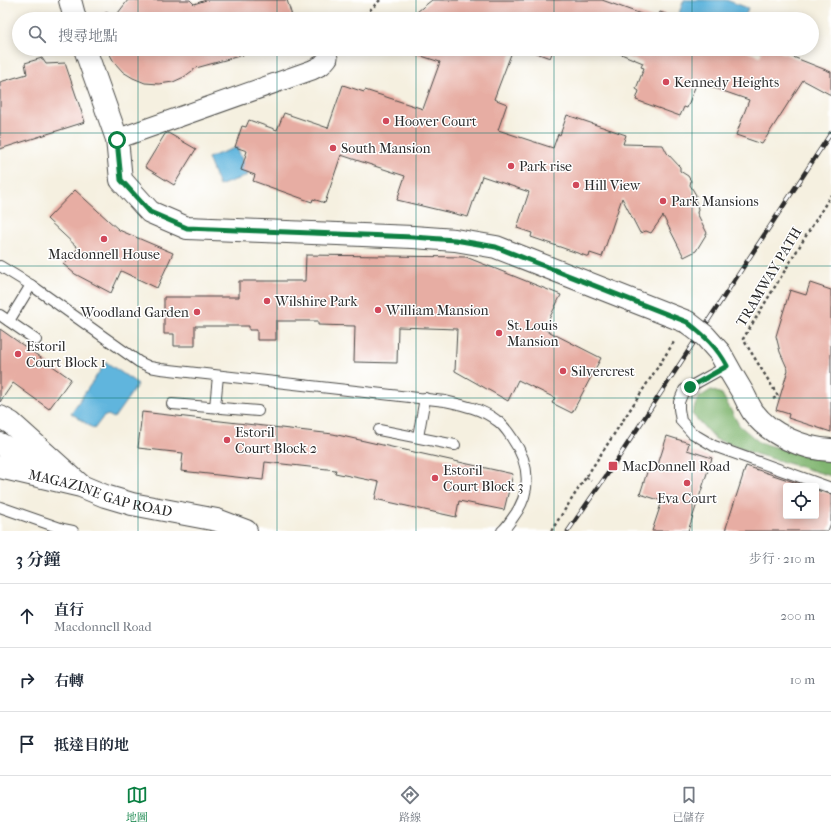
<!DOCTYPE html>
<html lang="zh-TW">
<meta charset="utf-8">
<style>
body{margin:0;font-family:"IM FELL French Canon","Noto Serif TC",serif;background:#f6f6f7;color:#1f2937}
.controls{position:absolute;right:12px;bottom:12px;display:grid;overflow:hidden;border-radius:4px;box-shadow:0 2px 10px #0003}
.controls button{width:36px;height:36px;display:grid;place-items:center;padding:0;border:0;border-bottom:1px solid #e0e1e3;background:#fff;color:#1f2937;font:20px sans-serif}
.stop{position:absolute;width:12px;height:12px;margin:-9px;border:3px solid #0b8043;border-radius:50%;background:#fff}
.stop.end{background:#0b8043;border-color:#fff;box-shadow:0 1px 4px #0008}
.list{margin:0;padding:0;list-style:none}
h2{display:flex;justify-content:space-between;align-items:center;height:52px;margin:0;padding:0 16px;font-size:17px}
h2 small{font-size:13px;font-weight:400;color:#747a83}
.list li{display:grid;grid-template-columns:26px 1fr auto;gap:12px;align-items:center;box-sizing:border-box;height:64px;padding:0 16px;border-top:1px solid #e0e1e3}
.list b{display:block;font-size:15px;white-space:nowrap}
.list p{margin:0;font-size:13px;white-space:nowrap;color:#747a83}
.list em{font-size:13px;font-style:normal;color:#747a83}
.icon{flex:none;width:22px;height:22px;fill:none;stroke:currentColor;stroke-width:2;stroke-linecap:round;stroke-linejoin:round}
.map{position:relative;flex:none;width:831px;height:531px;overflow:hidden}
.search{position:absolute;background:#fff;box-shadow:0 2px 10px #0003;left:12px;right:12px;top:12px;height:44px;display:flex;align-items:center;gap:10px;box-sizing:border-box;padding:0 14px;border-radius:22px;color:#747a83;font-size:15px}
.sheet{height:244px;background:#fff}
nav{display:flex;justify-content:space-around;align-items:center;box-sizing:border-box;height:56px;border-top:1px solid #e0e1e3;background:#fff;font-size:11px;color:#747a83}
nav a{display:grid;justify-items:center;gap:2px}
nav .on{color:#0b8043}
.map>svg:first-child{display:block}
.forest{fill:#80b570;stroke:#56704e}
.water{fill:#61b5dd;stroke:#467084}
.building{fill:#e7ada3}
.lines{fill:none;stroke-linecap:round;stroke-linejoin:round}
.service-casing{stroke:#494946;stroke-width:12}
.minor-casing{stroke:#494946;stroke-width:21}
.tertiary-casing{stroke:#494946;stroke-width:24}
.secondary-casing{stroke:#494946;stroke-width:24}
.path{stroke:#494946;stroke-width:2.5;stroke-dasharray:3 3;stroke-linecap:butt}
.service{stroke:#fff;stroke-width:10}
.minor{stroke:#fff;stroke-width:19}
.tertiary{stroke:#fff;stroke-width:22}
.secondary{stroke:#fff;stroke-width:22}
.rail-casing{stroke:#2b2b2b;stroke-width:4.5}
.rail{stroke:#fff;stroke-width:3;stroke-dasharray:9;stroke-linecap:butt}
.tertiary-bridge-casing{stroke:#494946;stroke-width:24;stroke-linecap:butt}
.tertiary-bridge{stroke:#fff;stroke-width:22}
.route{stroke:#0b8043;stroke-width:5}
.grid{fill:none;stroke:#0f766e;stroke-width:1;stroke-opacity:0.55}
.poi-dot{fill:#d1495b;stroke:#fff;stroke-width:1.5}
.labels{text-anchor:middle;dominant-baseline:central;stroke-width:3;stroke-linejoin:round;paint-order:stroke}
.poi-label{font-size:14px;fill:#2b2b2b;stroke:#fff;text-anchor:start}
.street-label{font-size:14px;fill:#2b2b2b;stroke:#fff}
</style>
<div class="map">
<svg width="831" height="531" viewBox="0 0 831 531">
<rect width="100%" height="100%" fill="#fff"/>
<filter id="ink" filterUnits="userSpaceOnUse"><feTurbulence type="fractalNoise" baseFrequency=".025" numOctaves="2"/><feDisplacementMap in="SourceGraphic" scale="8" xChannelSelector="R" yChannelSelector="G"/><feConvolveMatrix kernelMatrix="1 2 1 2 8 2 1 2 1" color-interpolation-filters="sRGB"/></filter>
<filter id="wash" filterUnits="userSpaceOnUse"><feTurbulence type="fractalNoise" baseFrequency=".012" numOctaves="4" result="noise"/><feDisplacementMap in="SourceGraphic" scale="16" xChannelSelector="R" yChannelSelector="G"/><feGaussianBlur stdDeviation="0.9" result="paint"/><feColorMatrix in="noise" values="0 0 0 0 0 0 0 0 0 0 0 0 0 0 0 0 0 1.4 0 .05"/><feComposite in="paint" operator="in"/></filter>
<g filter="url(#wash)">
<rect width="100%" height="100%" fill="#f5f0e0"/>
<polygon class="forest" points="711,390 722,394 739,425 760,443 831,462 831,476 756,454 715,439 692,414 698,398"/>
<g class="water">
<polygon points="684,0 726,0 748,8 744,19 696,19 679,13"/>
<polygon points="237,147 248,175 219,186 208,158"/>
<polygon points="106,362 138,384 114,418 108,415 103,417 94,429 71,413"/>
</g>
<g id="blocks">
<g class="building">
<polygon points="128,0 190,0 194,4 206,0 287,0 293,19 104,19 106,12 115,17"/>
<polygon points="432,0 602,0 655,19 408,19"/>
<polygon points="660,12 677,18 677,19 657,19"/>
<polygon points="107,49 245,49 242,50 243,55 196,68 184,77 173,82 159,84 145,83 133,78 123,72 114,62"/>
<polygon points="400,49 513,49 494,99 507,104 498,130 553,148 558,134 560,135 567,115 626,135 623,144 663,145 667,153 680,167 680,171 688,176 691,181 690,185 696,195 695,199 698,209 697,213 707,233 696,251 684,257 663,216 651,233 646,231 640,233 622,198 602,257 590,253 589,257 531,237 532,233 517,228 529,192 482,176 468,217 397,200 405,176 341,155 325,203 313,199 312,202 253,181 255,175 241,170 247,151 235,147 242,126 246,127 249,120 277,130 284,113 328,128 343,85 364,92 365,90 423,109 440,62"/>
<polygon points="525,49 554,49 550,58"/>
<polygon points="609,49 738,49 760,56 763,49 773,49 831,72 831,95 803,80 762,144 736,135 749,100 697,82 687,108 684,107 680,116 636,100 639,91 636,89 644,68 641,67 643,63"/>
<polygon points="42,58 46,64 65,63 85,122 0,149 0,82 27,74 25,63"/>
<polygon points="168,133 196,149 174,185 145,167 165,134"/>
<polygon points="75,190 119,230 173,253 157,288 121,271 111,293 75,274 63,264 78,248 47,219"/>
<polygon points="306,255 466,257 561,295 544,329 601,358 572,413 552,403 555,398 518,380 508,401 455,371 457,329 398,327 397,363 354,362 355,326 318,325 318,321 276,321 276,340 257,340 257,330 249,330 249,326 195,326 195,346 174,346 174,334 164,334 164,297 239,297 239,281 305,281"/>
<polygon points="810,283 831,290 831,432 788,418 789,414 776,410 788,370 780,352 776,336 790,290 806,295"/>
<polygon points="0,329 71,379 49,409 13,383 0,402"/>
<polygon points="142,412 333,434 513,474 504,510 459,501 456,517 375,499 379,482 335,473 336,470 265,462 263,480 181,471 183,453 138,448"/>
<polygon points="667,436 689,443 687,450 712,458 688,531 652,531 662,501 640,494 648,469 656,471"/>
<polygon points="746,466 806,486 786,486 786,516 816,516 816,490 831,494 831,523 828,531 725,531"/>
</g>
</g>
</g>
<g filter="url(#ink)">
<use href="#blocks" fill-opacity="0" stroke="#494946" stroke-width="1"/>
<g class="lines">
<defs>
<g id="service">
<path d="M0,266L31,285L139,362L150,367L161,369L445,401C463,405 482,409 496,420C503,424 508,432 512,438C531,465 532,493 512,519C509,523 506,528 502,531"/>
<polyline points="0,315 36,340"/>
<polyline points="9,321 31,285"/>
<polyline points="727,366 684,390 679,402 679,409 681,421 692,433 714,446 831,488"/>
<polyline points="172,404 258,411"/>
<polyline points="215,407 218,376"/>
<polyline points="379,430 455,445"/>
<polyline points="418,437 425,398"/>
<polyline points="0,507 63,529 73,531"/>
</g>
<polyline id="minor" points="117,139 312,70 322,65 328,58"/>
<g id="tertiary">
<polyline points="70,0 75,19"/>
<polyline points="85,49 117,139 121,180 150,212 187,228 413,237 455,240 496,247 687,322"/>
<path d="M720,353C727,366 735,380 743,393C746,399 749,406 753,412C770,435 804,449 831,450"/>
</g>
<g id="secondary">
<polyline points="0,417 11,423 80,485"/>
<polyline points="0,444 51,471"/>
<path id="s1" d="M0,467L81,486L105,496L132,504L217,520L246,531"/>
</g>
</defs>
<use href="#service" class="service-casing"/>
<use href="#minor" class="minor-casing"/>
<use href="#tertiary" class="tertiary-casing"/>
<use href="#secondary" class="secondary-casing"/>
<g class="path">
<polyline points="361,19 380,0"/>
<polyline points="773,399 778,396 743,339 831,195"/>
<polyline points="586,477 591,481"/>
<polyline points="551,531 674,342"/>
</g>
<use href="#service" class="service"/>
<use href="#minor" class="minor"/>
<use href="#tertiary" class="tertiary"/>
<use href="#secondary" class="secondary"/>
<defs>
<polyline id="rail" points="568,531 613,466 831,133"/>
</defs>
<use href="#rail" class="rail-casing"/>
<use href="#rail" class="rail"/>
<defs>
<polyline id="tertiary-bridge" points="687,322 705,336 720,353"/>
</defs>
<use href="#tertiary-bridge" class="tertiary-bridge-casing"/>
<use href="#tertiary-bridge" class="tertiary-bridge"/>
</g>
</g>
<g class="lines" filter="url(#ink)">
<path class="route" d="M117,140L121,180L150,212L187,228L413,237L455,240L496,247L687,322C705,336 717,347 727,366L690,387"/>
</g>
<path class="grid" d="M138,0V19M277,0V19M416,0V19M554,0V19M692,0V19M138,49V531M277,49V531M416,49V531M554,49V531M692,49V531M0,133H831M0,266H831M0,398H831"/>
<g class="poi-dot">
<circle cx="666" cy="82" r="4"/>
<circle cx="386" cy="121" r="4"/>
<circle cx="333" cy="148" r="4"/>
<circle cx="511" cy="166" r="4"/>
<circle cx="576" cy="185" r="4"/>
<circle cx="663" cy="201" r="4"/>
<circle cx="104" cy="239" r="4"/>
<circle cx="267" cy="301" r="4"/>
<circle cx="378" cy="310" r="4"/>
<circle cx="197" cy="312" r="4"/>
<circle cx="499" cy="333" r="4"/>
<circle cx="18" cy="354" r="4"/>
<circle cx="563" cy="371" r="4"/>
<circle cx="227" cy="440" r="4"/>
<rect x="608" y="461" width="10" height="10" rx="2"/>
<circle cx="435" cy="478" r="4"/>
<circle cx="687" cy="483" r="4"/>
</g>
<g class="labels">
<g class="poi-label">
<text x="674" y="82">Kennedy Heights</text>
<text x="394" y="121">Hoover Court</text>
<text x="341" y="148">South Mansion</text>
<text x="519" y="166">Park rise</text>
<text x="584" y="185">Hill View</text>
<text x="671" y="201">Park Mansions</text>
<text x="104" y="254" text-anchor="middle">Macdonnell House</text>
<text x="275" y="301">Wilshire Park</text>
<text x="386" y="310">William Mansion</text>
<text x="189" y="312" text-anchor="end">Woodland Garden</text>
<text x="507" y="325">St. Louis<tspan x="507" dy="16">Mansion</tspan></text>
<text x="26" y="346">Estoril<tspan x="26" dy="16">Court Block 1</tspan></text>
<text x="571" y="371">Silvercrest</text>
<text x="235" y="432">Estoril<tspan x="235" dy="16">Court Block 2</tspan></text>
<text x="622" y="466">MacDonnell Road</text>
<text x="443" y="470">Estoril<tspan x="443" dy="16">Court Block 3</tspan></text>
<text x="687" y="498" text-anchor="middle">Eva Court</text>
</g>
<g class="street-label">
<text transform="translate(769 277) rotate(-59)">TRAMWAY PATH</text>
<text stroke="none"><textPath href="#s1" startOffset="104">MAGAZINE GAP ROAD</textPath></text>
</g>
</g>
</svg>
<div class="controls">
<button><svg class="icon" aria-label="locate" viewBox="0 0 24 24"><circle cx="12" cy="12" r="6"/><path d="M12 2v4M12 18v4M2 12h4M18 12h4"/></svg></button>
</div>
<div class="stop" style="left:117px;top:140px"></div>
<div class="stop end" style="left:690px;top:387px"></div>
<div class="search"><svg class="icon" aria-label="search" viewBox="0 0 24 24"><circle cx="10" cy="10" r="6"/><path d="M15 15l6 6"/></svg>搜尋地點</div>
</div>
<section class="sheet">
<h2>3 分鐘<small>步行 · 210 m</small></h2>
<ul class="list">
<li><svg class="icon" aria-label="ahead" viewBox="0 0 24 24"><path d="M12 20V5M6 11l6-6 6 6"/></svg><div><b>直行</b><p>Macdonnell Road</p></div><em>200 m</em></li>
<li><svg class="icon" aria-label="right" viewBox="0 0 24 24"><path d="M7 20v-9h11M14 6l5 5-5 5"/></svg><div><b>右轉</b></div><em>10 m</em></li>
<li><svg class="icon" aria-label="arrive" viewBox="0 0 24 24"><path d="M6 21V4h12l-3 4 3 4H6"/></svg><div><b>抵達目的地</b></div></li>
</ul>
</section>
<nav>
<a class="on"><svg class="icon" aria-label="map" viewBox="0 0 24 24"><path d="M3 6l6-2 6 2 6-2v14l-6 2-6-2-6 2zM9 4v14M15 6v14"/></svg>地圖</a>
<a><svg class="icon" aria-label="directions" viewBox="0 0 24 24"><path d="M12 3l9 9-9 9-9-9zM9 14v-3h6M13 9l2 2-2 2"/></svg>路線</a>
<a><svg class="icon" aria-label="saved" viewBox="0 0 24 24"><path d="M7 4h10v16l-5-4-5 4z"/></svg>已儲存</a>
</nav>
